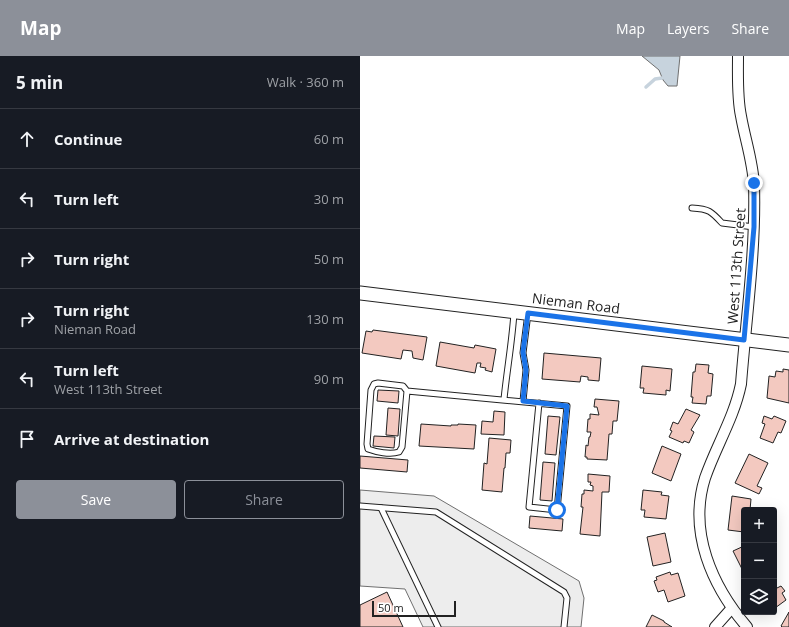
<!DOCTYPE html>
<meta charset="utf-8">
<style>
body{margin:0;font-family:"Open Sans",sans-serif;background:#20242c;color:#f1f3f6}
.controls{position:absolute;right:12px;bottom:12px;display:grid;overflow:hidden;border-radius:4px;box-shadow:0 4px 16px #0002}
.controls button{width:36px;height:36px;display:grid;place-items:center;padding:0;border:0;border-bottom:1px solid #363941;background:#171b24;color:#f1f3f6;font:20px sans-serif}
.scale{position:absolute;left:12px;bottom:10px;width:84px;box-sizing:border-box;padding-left:4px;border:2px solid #222;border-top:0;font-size:11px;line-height:14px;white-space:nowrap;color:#222;-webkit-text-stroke:3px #fff;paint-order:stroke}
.stop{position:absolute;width:12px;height:12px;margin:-9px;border:3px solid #1a73e8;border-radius:50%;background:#fff}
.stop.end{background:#1a73e8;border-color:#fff;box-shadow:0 1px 4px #0008}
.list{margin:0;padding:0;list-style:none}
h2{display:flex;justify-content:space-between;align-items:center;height:52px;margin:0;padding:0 16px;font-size:17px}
h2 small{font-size:13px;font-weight:400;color:#9ea1a6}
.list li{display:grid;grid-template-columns:26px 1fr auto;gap:12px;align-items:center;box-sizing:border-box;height:60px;padding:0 16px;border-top:1px solid #363941}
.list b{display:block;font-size:15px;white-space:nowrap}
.list p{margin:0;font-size:13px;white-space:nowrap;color:#9ea1a6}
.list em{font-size:13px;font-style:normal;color:#9ea1a6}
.actions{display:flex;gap:8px;padding:12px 16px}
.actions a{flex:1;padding:9px 0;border:1px solid #8c9099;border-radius:4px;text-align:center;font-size:14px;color:#8c9099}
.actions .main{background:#8c9099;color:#fff}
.icon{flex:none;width:22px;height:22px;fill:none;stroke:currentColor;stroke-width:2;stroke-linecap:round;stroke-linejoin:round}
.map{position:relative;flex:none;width:429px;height:571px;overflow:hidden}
header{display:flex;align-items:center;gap:24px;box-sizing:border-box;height:56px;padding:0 20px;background:#8c9099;color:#fff}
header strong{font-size:19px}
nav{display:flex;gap:22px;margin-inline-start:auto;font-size:14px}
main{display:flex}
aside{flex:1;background:#171b24}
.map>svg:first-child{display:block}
.parking{fill:#ededed;stroke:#6f6f6f}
.water{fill:#c7d3dd;stroke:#6f6f6f}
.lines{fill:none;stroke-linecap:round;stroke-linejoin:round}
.stream{stroke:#c7d3dd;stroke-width:3.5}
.building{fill:#f3c9c0;stroke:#222}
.service-casing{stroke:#222;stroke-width:7}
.minor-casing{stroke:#222;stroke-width:12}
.tertiary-casing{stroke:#222;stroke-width:15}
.service{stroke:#fff;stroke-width:5}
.minor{stroke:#fff;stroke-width:10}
.tertiary{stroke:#fff;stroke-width:13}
.route{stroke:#1a73e8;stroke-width:5}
.labels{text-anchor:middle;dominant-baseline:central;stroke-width:3;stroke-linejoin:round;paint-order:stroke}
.street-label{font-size:14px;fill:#222;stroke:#fff}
</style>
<header>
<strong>Map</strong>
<nav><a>Map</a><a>Layers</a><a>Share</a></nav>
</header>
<main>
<aside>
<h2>5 min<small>Walk · 360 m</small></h2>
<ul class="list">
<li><svg class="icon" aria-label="ahead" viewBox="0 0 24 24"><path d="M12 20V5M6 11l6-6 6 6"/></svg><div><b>Continue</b></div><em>60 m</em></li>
<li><svg class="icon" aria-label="left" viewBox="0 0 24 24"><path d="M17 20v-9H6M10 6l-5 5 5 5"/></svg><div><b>Turn left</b></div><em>30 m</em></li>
<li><svg class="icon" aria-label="right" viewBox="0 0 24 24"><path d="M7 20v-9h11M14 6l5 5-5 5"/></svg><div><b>Turn right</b></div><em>50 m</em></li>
<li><svg class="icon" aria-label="right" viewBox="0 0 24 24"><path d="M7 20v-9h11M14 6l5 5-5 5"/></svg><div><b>Turn right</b><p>Nieman Road</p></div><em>130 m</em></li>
<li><svg class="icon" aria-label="left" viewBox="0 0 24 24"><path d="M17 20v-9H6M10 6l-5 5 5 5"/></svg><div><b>Turn left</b><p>West 113th Street</p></div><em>90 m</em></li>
<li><svg class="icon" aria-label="arrive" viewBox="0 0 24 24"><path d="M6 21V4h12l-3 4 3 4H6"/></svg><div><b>Arrive at destination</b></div></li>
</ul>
<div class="actions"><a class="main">Save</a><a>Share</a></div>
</aside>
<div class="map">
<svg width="429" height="571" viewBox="0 0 429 571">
<rect width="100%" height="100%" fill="#fff"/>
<polygon class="parking" points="0,434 74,440 219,525 224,542 221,571 63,571 45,533 0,530"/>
<polygon class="water" points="282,0 320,0 317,30 308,30 303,24 299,14"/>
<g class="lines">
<polyline class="stream" points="286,31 295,23 302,22"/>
</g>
<g class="building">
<polygon points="13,274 67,281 63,304 53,302 52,295 43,294 41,303 2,297 6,275 12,276"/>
<polygon points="80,286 114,292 115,289 136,293 132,316 125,314 126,312 120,311 121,307 117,307 115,317 76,310"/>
<polygon points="184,297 241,302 239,325 228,324 228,321 221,320 220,326 182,323"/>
<polygon points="336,308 349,309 348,317 353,318 351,340 347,340 346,348 332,347 333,341 331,341 333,316 335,316"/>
<polygon points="282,310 312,313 310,335 306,334 306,339 283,337 284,332 280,332"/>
<polygon points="423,313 429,314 429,347 407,342 409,320 415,321 416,315 423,316"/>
<polygon points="18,334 39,335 38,347 17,345"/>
<polygon points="235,343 259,345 257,365 253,365 252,378 249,378 247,404 227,403 227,401 225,401 226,389 228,390 229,381 230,381 231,376 227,376 228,363 230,363 230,358 239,359 237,351 234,351"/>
<polygon points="28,352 40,353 38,380 26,379"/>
<polygon points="326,353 340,359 331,374 334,376 329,387 324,385 323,387 309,381 312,375 310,374 313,366 318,368"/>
<polygon points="134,355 145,356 144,379 121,378 122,365 133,366"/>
<polygon points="188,360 200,361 196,399 185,398"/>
<polygon points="404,360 412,363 414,360 426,365 421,377 418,376 413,387 400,382 405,368 402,367"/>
<polygon points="61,368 91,370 91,369 98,369 98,368 116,369 114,393 59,390"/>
<polygon points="14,380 35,381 34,392 13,390"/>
<polygon points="129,382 151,384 150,397 146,397 145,412 144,412 142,436 122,434 124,407 127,408"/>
<polygon points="302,390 321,398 311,425 292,417"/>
<polygon points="389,398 408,407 397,430 402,432 399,438 375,427"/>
<polygon points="0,400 48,404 47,416 0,412"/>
<polygon points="183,406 195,407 192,445 180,444"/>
<polygon points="228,418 250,420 249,436 242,436 240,480 220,478 223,451 221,451 222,438 224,438 224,434 233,435 233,430 230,429 231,426 228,426"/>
<polygon points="283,434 302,436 301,439 309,440 306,463 284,461 285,454 281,454"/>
<polygon points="372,440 391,443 390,454 384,454 384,476 368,474"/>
<polygon points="170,460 203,463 202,475 169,472"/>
<polygon points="305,477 311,506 293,510 287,481"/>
<polygon points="384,490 384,517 373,495"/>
<polygon points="310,516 311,519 318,517 325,540 308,546 304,534 298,536 294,525 297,524 296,521"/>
<polygon points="421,530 425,535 422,537 426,544 415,552 414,532 415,533"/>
<polygon points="27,536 43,571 0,571 0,549"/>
<polygon points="429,556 429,571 422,571 421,570"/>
<polygon points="292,559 304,565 304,566 312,571 286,571"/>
</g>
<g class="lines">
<defs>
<g id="service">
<path d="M332,152C349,153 351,155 362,167L394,171"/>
<path d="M47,335L42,391L39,396C30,399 16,396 8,393L7,388L11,334L14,328L18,327L43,330L47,335L207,350L197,454L169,451L179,347"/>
<path d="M144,343C147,314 152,286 154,257"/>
<polyline points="163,345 166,314 163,297 168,257"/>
<polyline points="0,450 76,456 204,536 207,542 204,571"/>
<polyline points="21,452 78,571"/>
</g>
<g id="minor">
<path d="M378,0C378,20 377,41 381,60C385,83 393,106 394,129C396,194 386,263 381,328C374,362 356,390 345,422C328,476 352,530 387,571"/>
<polyline points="355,571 371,553"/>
</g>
<polyline id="tertiary" points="0,237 429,289"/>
</defs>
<use href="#service" class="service-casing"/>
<use href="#minor" class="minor-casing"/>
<use href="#tertiary" class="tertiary-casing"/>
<use href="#service" class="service"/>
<use href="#minor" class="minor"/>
<use href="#tertiary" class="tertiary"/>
</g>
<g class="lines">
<polyline class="route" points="197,454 207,350 163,345 166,314 163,296 168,257 384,284 394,171 394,127"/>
</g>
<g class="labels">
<g class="street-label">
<text transform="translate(376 210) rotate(-86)">West 113th Street</text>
<text transform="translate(216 247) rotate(7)">Nieman Road</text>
</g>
</g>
</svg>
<div class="controls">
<button>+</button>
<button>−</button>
<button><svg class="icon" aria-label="layers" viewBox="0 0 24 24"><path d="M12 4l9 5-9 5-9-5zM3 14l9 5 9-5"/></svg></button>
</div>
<div class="scale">50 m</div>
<div class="stop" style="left:197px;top:454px"></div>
<div class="stop end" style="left:394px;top:127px"></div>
</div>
</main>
